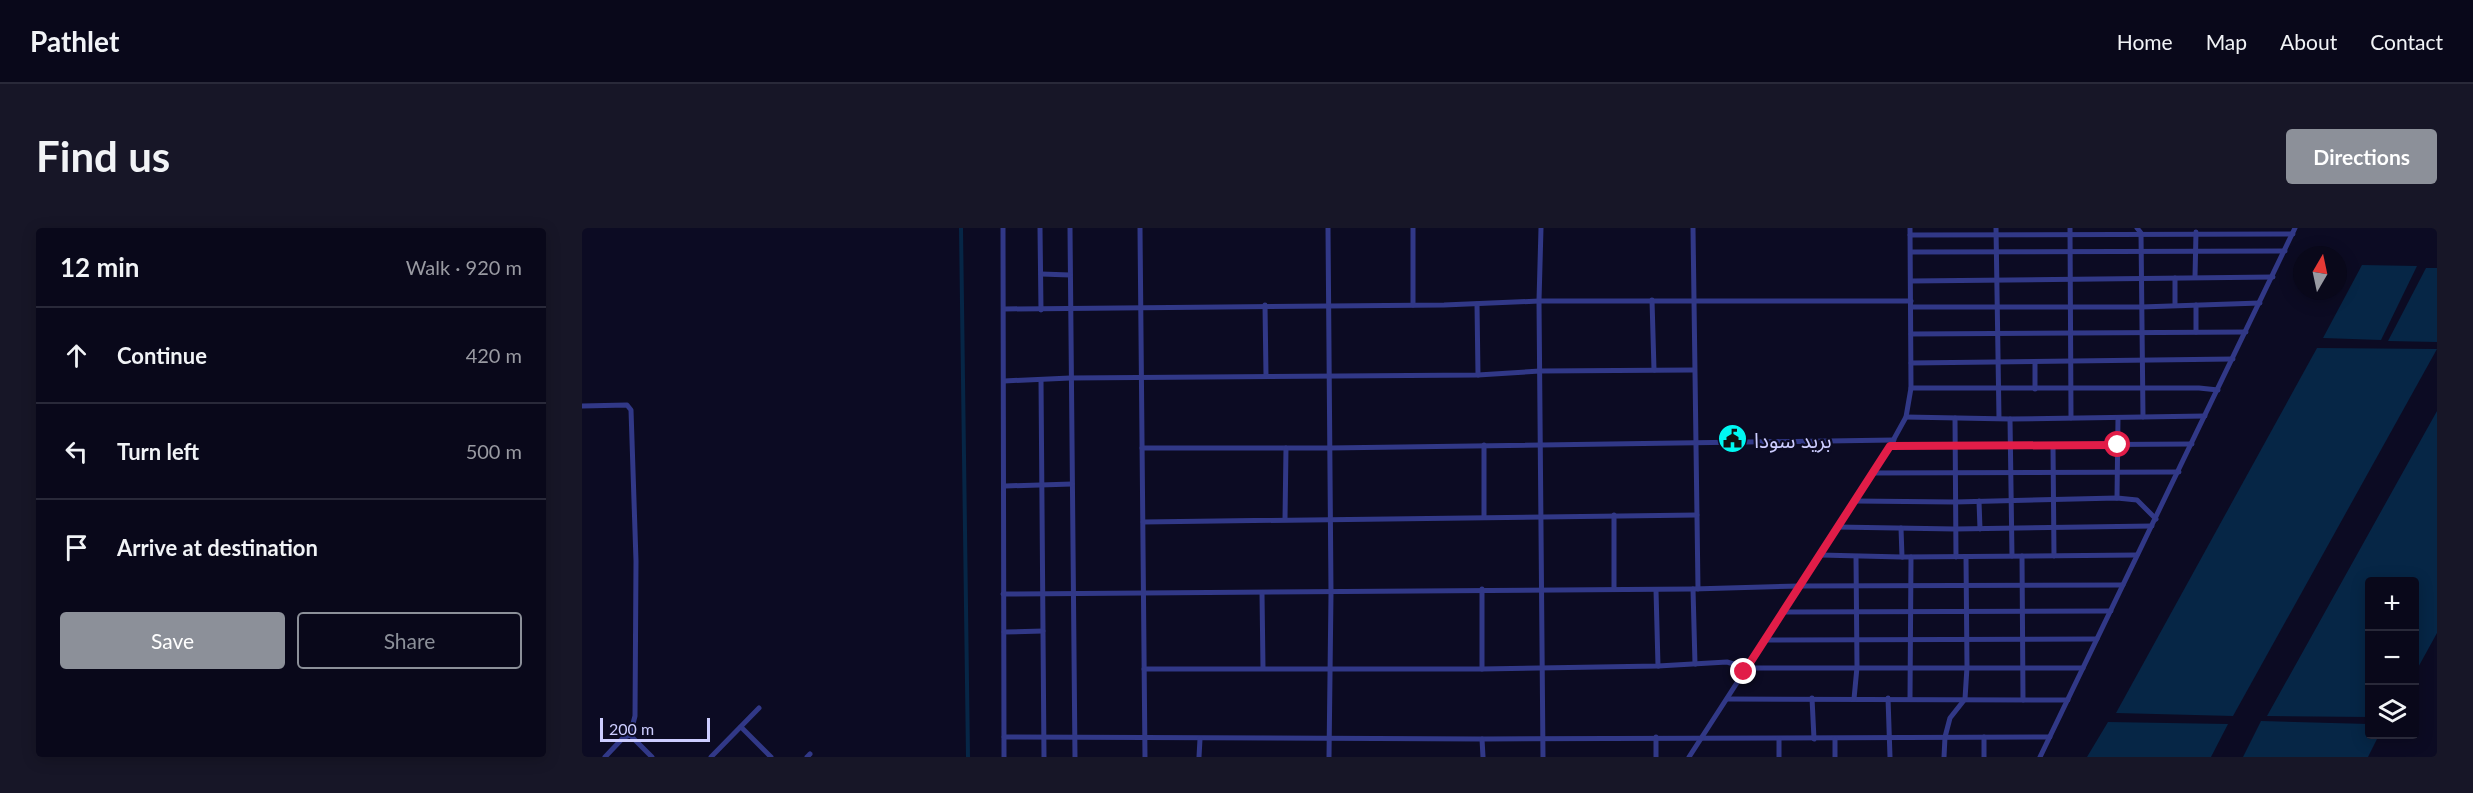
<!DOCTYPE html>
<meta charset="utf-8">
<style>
body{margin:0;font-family:Lato,"Noto Sans Arabic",sans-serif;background:#171627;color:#f1f3f6}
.controls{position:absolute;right:18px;bottom:18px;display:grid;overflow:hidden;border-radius:6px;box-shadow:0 3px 15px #0003}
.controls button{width:54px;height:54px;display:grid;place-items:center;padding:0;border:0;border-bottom:2px solid #292939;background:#09081a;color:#f1f3f6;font:30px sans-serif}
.compass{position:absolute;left:1711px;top:18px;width:54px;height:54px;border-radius:50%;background:#09081a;box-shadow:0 3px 15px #0003;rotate:9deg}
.scale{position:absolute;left:18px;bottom:15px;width:110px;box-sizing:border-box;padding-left:6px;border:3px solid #cdcdff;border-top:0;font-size:16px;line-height:21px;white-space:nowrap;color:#cdcdff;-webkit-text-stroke:4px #0c0b23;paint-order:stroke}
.stop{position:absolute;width:18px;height:18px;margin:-14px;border:4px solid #e11d48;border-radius:50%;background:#fff}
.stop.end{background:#e11d48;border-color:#fff;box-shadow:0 2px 6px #0008}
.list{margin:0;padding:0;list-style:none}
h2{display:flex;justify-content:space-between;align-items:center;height:78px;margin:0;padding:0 24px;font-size:26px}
h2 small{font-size:20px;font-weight:400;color:#999aa2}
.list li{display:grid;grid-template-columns:39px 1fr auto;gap:18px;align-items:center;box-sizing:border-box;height:96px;padding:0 24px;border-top:2px solid #292939}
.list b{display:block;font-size:22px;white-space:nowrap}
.list em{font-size:20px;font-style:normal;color:#999aa2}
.actions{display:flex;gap:12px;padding:18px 24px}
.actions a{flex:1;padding:14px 0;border:2px solid #8c9099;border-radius:6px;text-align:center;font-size:21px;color:#8c9099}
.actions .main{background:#8c9099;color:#fff}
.icon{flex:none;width:33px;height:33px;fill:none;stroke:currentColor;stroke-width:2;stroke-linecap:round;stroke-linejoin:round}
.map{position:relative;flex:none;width:1855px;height:529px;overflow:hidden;border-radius:6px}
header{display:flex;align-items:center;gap:36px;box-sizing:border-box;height:84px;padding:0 30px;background:#09081a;border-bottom:2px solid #292939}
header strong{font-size:28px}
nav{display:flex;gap:33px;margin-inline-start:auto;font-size:21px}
.intro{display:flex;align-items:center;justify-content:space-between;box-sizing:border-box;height:144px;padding:0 36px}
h1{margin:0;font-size:42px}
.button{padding:15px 27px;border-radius:6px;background:#8c9099;color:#fff;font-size:21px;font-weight:700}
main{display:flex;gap:36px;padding:0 36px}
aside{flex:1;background:#09081a;border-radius:6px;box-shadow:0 3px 15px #0003}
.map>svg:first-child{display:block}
.water{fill:#062646}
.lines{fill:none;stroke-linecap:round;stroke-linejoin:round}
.canal{stroke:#062646;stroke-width:4}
.minor{stroke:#313887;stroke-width:5}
.route{stroke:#e11d48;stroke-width:8}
.labels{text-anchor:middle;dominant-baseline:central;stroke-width:4.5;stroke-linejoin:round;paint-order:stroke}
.poi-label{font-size:21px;fill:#cdcdff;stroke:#0c0b23;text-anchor:start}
</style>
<header>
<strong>Pathlet</strong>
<nav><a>Home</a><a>Map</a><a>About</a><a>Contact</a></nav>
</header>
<div class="intro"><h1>Find us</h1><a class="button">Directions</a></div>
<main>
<aside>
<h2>12 min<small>Walk · 920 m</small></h2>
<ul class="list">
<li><svg class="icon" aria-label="ahead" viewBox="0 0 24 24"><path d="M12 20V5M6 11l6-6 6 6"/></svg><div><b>Continue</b></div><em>420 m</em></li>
<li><svg class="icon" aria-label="left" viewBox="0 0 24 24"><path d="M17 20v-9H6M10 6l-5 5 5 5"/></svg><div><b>Turn left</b></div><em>500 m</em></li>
<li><svg class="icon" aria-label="arrive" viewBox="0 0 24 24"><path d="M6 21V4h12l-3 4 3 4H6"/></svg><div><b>Arrive at destination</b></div></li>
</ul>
<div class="actions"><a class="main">Save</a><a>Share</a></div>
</aside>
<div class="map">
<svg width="1855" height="529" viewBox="0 0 1855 529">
<rect width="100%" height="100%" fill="#0c0b23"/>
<g class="water">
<polygon points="1780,37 1835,38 1799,112 1741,110"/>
<polygon points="1844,40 1855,40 1855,114 1806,113"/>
<polygon points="1735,120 1855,121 1651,488 1534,485"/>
<polygon points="1855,183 1855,405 1833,445 1832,353 1788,353 1787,489 1685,488"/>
<polygon points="1679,493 1787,496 1788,506 1797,507 1786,529 1661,529"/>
<polygon points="1526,494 1646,496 1629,529 1505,529"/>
</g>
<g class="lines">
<polyline class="canal" points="379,0 386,529"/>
<g class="minor">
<polyline points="421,0 422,529"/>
<polyline points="458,0 459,82"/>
<polyline points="488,0 493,529"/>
<polyline points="558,0 563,529"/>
<polyline points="746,0 749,365 747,529"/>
<polyline points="831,0 831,77"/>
<polyline points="959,0 957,73 961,529"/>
<polyline points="1111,0 1116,361"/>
<polyline points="1414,0 1417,190"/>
<polyline points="1488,0 1489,190"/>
<polyline points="1555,0 1559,5 1561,189"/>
<polyline points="1328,7 1711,6"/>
<polyline points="1329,24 1703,23"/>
<polyline points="459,46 488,47"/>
<polyline points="1613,49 1614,4"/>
<polyline points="1593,50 1593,77"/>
<polyline points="1329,53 1691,49"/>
<polyline points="1070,72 1072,142"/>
<polyline points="895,76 896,147"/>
<polyline points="683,77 684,148"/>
<polyline points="1329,79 1559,79 1678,75"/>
<polyline points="422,81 862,77 957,73 1329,73"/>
<polyline points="1614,104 1614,77"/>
<polyline points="1329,106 1664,104"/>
<polyline points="1329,135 1651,131"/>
<polyline points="459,152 462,529"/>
<polyline points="422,153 488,150 896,147 958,143 1111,142"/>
<polyline points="1329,160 1617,160 1636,162"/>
<polyline points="1453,161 1453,135"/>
<polyline points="0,178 45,177 49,182 54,333 53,488 48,507 41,510 23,529"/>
<polyline points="1324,189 1428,191 1623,188"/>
<polyline points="1373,190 1374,329"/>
<polyline points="1428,191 1430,328"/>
<polyline points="1471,217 1472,328"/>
<polyline points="1308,218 1610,216"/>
<polyline points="560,220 747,220 1312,212"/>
<polyline points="1290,245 1597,244"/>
<polyline points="423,258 490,256"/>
<polyline points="1535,270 1536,190"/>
<polyline points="1273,273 1373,274 1535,270 1555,272 1574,291"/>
<polyline points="1397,273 1398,301"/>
<polyline points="1032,287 1032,361"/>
<polyline points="902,289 902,217"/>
<polyline points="703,291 704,220"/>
<polyline points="561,294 1115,287"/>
<polyline points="1255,299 1373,301 1570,298"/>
<polyline points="1319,300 1320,329"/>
<polyline points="1238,327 1320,329 1555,327"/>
<polyline points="1440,328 1441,472"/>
<polyline points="900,361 900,441"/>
<polyline points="1111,361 1113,436"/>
<polyline points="1074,362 1076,438"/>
<polyline points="680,365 681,440"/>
<polyline points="421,366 1111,361 1217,358 1541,357"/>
<polyline points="1202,384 1529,383"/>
<polyline points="422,404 461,403"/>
<polyline points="1182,412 1515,411"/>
<polyline points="562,441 900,441 1076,438 1145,434 1165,440 1501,440"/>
<polyline points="1230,470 1232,511"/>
<polyline points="1306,470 1308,529"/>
<polyline points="1328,470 1329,329"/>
<polyline points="1145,471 1486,472"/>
<polyline points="1272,471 1275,439 1274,329"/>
<polyline points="159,499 189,529"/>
<polyline points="48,507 70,529"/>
<polyline points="422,509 900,511 1468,509"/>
<polyline points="1402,509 1402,529"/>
<polyline points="900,511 901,529"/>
<polyline points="1253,511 1253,529"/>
<polyline points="129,529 177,480"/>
<polyline points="225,529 228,526"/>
<polyline points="617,529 618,511"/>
<polyline points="1074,529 1074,509"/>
<polyline points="1107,529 1308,218 1324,189 1329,160 1328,0"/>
<polyline points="1197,529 1197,511"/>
<polyline points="1362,529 1363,509 1368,490 1383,471 1385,439 1384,329"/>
<polyline points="1458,529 1713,0"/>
</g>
</g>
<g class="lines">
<polyline class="route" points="1162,444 1308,218 1536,217"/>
</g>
<defs>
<symbol id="civic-disc" viewBox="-11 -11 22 22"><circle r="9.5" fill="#00f8f2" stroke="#0c0b23"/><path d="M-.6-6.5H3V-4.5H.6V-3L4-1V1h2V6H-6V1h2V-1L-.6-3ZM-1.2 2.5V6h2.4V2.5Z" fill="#111"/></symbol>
</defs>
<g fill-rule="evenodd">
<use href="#civic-disc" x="1134" y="194" width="33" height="33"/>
</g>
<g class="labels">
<g class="poi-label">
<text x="1172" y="211">بريد سودا</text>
</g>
</g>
</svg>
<div class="controls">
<button>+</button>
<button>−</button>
<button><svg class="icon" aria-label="layers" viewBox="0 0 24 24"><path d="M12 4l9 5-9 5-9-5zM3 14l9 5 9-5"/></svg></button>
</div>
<svg class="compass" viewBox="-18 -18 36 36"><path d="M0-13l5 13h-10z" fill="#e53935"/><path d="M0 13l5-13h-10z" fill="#999aa2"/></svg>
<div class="scale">200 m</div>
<div class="stop" style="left:1536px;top:217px"></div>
<div class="stop end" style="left:1162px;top:444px"></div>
</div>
</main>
